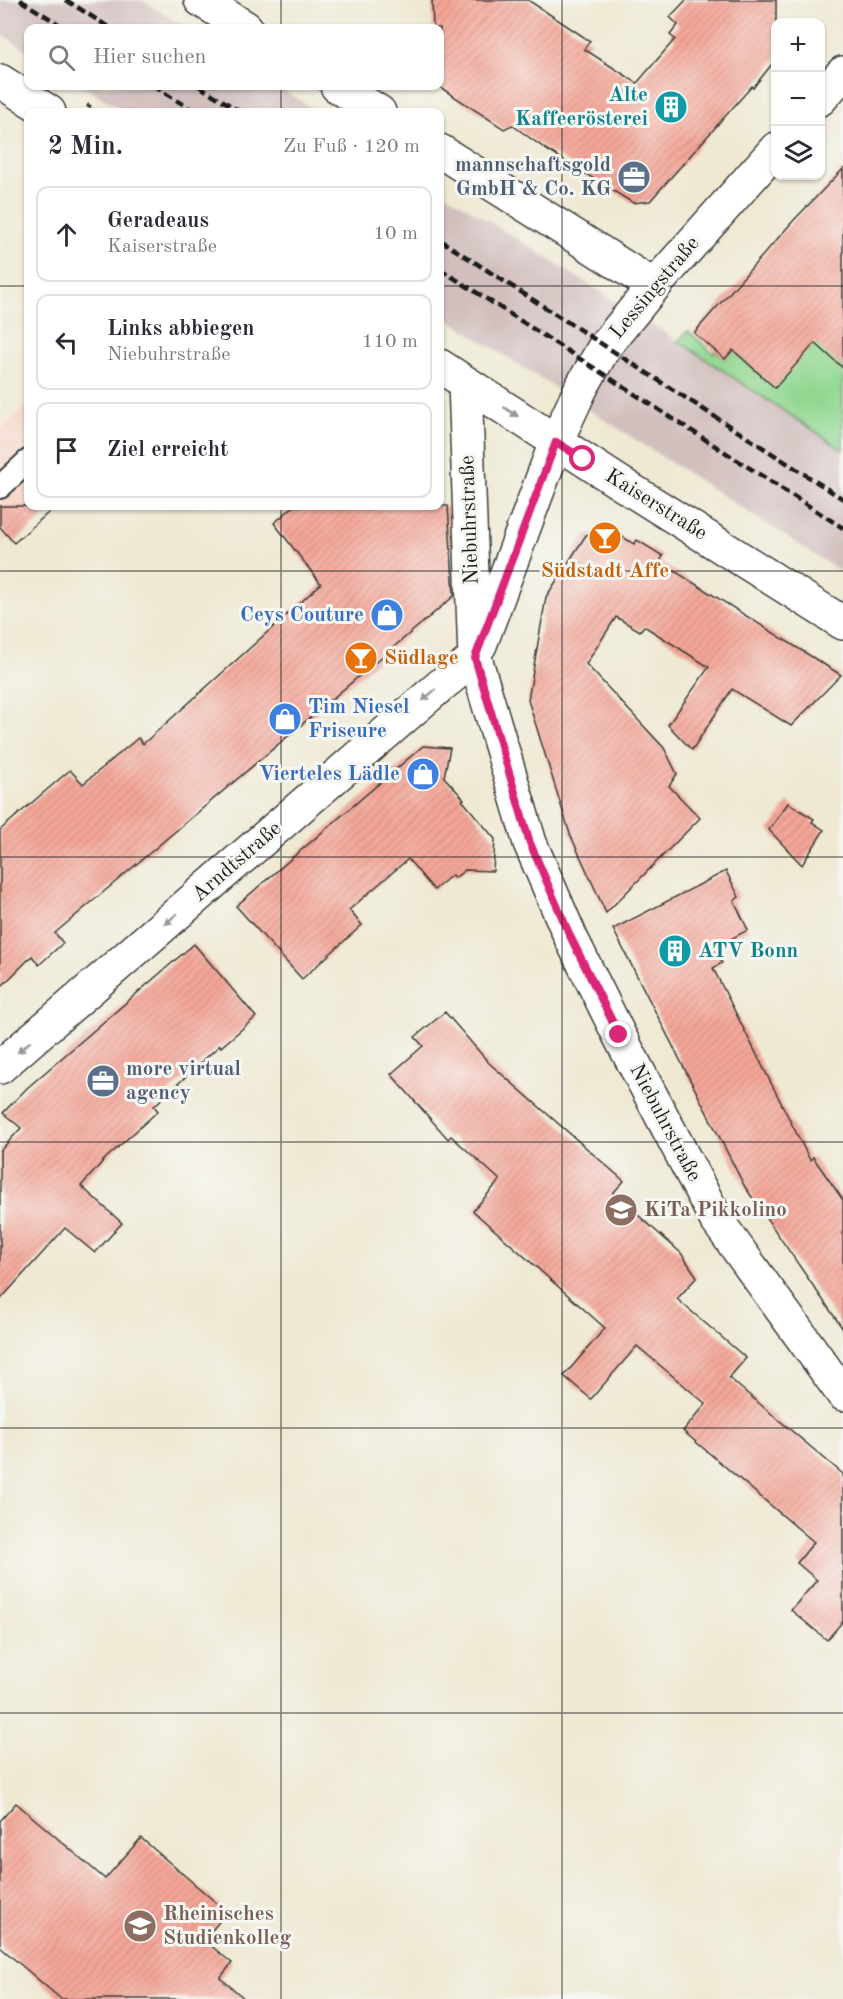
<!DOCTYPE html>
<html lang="de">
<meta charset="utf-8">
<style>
body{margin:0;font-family:"Old Standard TT",serif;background:#f7f7f7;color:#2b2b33}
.controls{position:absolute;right:18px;top:18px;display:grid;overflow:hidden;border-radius:12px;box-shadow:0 2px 4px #0004}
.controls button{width:54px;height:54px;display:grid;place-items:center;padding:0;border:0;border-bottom:2px solid #e1e1e2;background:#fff;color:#2b2b33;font:30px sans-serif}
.stop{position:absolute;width:18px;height:18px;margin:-14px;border:4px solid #db2777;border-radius:50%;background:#fff}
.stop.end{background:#db2777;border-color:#fff;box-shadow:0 2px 6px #0008}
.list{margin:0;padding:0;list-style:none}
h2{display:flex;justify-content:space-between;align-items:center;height:78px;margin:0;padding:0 24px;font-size:26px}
h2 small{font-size:20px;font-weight:400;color:#7c7c81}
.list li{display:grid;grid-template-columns:39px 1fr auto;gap:18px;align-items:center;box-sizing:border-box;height:96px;margin:0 12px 12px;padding:0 12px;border:2px solid #e1e1e2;border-radius:12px}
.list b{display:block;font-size:22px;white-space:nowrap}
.list p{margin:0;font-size:20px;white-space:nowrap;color:#7c7c81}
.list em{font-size:20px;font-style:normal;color:#7c7c81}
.icon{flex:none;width:33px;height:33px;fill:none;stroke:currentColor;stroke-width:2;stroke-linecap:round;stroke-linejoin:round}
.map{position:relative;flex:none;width:843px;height:1999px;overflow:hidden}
.search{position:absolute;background:#fff;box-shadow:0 2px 4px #0004;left:24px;top:24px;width:420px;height:66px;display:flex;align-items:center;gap:15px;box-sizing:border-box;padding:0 21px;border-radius:12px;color:#7c7c81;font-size:22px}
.panel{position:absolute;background:#fff;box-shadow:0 2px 4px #0004;left:24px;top:108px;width:420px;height:402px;border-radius:12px}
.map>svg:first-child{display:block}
.built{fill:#f6d2c4}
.railway{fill:#d1bfbe}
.green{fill:#91d791;stroke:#567a56;stroke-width:1.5}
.building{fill:url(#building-hatch)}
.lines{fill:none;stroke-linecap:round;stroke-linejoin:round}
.service-casing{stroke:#3c3b37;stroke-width:26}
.minor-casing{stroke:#3c3b37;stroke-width:36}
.path{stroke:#3c3b37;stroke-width:4;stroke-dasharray:4.5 4.5;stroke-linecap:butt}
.service{stroke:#fff;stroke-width:22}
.minor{stroke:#fff;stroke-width:33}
.rail{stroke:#1c1c1c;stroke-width:4.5;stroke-dasharray:9 4.5;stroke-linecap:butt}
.oneway{fill:#999}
.route{stroke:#db2777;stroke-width:8}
.grid{fill:none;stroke:#1c1c1c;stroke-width:1.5;stroke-opacity:0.55}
.labels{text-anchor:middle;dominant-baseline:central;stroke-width:6;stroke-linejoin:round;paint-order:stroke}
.culture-label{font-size:21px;font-weight:bold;fill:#0d838f;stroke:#f6f6f2;text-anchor:end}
.service-label{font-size:21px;font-weight:bold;fill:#4e5e75;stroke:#f6f6f2;text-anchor:end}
.street-label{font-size:21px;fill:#1c1c1c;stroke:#f6f6f2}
.food-label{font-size:21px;font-weight:bold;fill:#c56008;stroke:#f6f6f2}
.shop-label{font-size:21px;font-weight:bold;fill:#366cbe;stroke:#f6f6f2;text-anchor:end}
.education-label{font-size:21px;font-weight:bold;fill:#785e54;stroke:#f6f6f2;text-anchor:start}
</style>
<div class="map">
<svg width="843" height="1999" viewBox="0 0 843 1999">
<defs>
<pattern id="building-hatch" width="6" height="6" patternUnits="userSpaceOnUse" patternTransform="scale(1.5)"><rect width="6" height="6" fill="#f4a698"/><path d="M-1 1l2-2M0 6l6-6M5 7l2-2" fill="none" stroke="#d18e82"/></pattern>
</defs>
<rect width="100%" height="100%" fill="#f6f6f2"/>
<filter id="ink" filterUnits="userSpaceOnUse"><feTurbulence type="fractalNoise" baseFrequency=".0167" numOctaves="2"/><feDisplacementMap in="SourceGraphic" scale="12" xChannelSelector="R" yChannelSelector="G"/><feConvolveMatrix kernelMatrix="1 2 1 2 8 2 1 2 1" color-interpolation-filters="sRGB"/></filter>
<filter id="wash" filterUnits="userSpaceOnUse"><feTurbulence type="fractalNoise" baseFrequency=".008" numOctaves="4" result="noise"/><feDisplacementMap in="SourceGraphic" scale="24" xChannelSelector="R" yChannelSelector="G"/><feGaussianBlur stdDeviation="1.35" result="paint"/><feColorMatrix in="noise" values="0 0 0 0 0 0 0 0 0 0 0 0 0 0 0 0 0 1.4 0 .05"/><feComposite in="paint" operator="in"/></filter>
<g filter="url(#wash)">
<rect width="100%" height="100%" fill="#efe9d3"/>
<polygon class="built" points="28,404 28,506 43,506 0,545 0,430"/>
<g class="railway">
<polygon points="0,0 142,0 187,28 28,28 28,51 0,33"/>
<polygon points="82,86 276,86 319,112 125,112"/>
<polygon points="440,190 678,341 843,450 843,573 440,314"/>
</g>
<polygon class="green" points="805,313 843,368 843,450 678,341 688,331 713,353 715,351 725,359 733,350 761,375"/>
<g id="blocks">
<g class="building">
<polygon points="432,0 528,0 590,41 584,49 637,83 675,39 670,35 678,25 670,17 686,0 776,0 776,59 753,88 752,86 650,201 633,203 547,150 512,125 504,129 438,86 440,86 440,28 433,28"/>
<polygon points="843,169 843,368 815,343 775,388 733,350 725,359 694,333 794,220"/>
<polygon points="0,506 56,506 14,543 0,527"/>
<polygon points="294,506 448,506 454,596 55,933 63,943 39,965 32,956 0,988 0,830 70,770 83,784 138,738 143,744 321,584 274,523"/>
<polygon points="611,530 634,544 637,540 663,556 660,562 841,675 791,726 732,689 692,750 668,725 709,667 644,626 640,631 616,617 586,664 664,748 677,774 669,786 700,818 606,913 570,834 528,700 546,597 586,535"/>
<polygon points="423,746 450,748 444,777 464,799 462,800 495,839 493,871 465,870 455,878 452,875 434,890 408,859 349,910 362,925 302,979 236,906"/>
<polygon points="788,803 814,819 812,822 824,830 802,865 769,830"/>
<polygon points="726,871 739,897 734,901 748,930 715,947 722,963 713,968 810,1160 813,1157 843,1200 843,1329 745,1187 613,929"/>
<polygon points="194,944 256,1017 221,1047 220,1045 154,1106 158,1111 105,1159 81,1186 122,1223 95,1253 65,1228 0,1300 0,1151 21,1128 3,1113 27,1088"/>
<polygon points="445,1012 489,1063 624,1181 613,1193 681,1253 697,1277 677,1299 746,1358 729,1378 843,1474 843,1621 827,1640 791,1610 817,1580 797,1563 814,1542 683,1431 706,1404 637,1346 591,1399 564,1376 605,1328 473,1211 500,1180 451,1136 448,1139 391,1074 423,1046 415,1037"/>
<polygon points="16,1803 105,1879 141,1838 227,1912 204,1940 232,1963 220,1978 245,1999 61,1999 0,1947 0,1821"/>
</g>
</g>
</g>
<g filter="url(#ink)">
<use href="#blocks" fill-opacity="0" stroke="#3c3b37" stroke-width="1.5"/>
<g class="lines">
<defs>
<polyline id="service" points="0,487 28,461"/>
<g id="minor">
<polyline points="201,0 246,28"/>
<polyline points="0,81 49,112"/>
<polyline points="337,86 379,112"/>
<polyline points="820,99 843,73"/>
<polyline points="440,151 654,286"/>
<polyline points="440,366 617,481 843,623"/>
<polyline points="465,383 475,658 530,843 571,938 619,1035 716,1219 843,1394"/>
<polyline points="480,645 556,442 581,388 605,346 654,286 776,149"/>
<polyline points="0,1067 440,686 475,658"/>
</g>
</defs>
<use href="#service" class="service-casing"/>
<use href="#minor" class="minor-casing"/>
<polyline class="path" points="87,105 98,112"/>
<use href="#service" class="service"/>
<use href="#minor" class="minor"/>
<g class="rail">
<polyline points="20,0 65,28"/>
<polyline points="66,0 110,28"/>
<polyline points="153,86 196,112"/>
<polyline points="199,86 241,112"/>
<polyline points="440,240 843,499"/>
<polyline points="440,269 843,528"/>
</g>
</g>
<defs><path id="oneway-solid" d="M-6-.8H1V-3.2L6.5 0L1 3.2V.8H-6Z" transform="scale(1.5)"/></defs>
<g class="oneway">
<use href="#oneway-solid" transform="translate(511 412) rotate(33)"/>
<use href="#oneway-solid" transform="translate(429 695) rotate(139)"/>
<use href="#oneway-solid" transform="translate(171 919) rotate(139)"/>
<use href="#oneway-solid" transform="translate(24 1047) rotate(139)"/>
</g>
</g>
<g class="lines" filter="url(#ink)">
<polyline class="route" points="583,459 556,442 475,658 530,843 571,938 619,1035"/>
</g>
<path class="grid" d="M281,0V28M562,0V1999M281,86V112M0,286H28M440,286H843M281,506V1999M0,571H843M0,857H843M0,1142H843M0,1428H843M0,1713H843"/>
<defs>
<symbol id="building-disc" viewBox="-11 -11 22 22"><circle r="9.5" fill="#0f9aa8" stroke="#f6f6f2"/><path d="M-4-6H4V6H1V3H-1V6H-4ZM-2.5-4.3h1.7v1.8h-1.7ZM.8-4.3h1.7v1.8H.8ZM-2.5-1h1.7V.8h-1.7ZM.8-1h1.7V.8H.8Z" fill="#fff"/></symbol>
<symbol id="office-disc" viewBox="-11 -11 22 22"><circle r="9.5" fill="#5c6f8a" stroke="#f6f6f2"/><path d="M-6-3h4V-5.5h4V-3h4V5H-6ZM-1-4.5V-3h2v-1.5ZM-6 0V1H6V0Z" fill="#fff"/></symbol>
<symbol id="bar-disc" viewBox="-11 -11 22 22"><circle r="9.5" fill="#e8710a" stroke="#f6f6f2"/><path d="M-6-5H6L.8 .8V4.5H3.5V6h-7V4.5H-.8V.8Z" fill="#fff"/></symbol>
<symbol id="shop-disc" viewBox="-11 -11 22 22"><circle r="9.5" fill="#3f7fe0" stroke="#f6f6f2"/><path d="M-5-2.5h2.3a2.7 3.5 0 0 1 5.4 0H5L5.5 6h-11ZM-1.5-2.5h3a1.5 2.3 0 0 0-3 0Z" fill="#fff"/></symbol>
<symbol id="school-disc" viewBox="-11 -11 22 22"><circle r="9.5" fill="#8d6e63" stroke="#f6f6f2"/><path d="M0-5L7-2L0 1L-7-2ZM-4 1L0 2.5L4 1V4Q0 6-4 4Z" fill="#fff"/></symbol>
<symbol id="university-disc" viewBox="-11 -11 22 22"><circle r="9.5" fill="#8d6e63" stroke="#f6f6f2"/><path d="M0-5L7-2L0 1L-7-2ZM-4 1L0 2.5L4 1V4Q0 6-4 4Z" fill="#fff"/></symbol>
</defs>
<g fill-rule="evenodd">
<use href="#building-disc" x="652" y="88" width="38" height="38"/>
<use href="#office-disc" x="615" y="158" width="38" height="38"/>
<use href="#bar-disc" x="586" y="519" width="38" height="38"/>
<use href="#shop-disc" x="368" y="596" width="38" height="38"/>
<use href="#bar-disc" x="342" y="639" width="38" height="38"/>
<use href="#shop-disc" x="266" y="700" width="38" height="38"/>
<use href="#shop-disc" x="404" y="755" width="38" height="38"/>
<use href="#building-disc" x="656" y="932" width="38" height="38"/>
<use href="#office-disc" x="84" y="1062" width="38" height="38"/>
<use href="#school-disc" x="602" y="1191" width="38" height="38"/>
<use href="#university-disc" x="121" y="1907" width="38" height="38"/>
</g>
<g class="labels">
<g class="culture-label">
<text x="648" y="95">Alte<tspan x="648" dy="24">Kaffeerösterei</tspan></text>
<text x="698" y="951" text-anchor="start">ATV Bonn</text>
</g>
<g class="service-label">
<text x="611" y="165">mannschaftsgold<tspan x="611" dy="24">GmbH &amp; Co. KG</tspan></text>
<text x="126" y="1069" text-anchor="start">more virtual<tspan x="126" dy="24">agency</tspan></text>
</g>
<g class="street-label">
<text transform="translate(655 288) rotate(-50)">Lessingstraße</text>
<text transform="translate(656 505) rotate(32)">Kaiserstraße</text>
<text transform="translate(470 520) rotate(-92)">Niebuhrstraße</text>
<text transform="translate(237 862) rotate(-41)">Arndtstraße</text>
<text transform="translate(665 1123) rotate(62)">Niebuhrstraße</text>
</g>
<g class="food-label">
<text x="605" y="571">Südstadt Affe</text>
<text x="384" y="658" text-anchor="start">Südlage</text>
</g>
<g class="shop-label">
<text x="364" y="615">Ceys Couture</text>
<text x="308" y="707" text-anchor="start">Tim Niesel<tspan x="308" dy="24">Friseure</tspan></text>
<text x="400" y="774">Vierteles Lädle</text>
</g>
<g class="education-label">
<text x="644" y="1210">KiTa Pikkolino</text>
<text x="163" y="1914">Rheinisches<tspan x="163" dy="24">Studienkolleg</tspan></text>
</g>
</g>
</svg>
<div class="controls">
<button>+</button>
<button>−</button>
<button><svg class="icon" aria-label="layers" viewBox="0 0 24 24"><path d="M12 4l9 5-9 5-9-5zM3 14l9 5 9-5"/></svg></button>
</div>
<div class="stop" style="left:583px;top:459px"></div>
<div class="stop end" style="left:619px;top:1035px"></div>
<div class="search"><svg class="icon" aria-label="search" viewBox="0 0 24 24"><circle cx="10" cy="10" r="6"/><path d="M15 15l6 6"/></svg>Hier suchen</div>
<section class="panel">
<h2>2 Min.<small>Zu Fuß · 120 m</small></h2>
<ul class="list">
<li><svg class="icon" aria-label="ahead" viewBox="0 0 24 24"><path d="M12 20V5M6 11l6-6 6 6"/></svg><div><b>Geradeaus</b><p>Kaiserstraße</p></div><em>10 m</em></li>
<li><svg class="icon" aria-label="left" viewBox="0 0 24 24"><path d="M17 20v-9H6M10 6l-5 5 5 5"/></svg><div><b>Links abbiegen</b><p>Niebuhrstraße</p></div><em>110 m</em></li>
<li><svg class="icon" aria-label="arrive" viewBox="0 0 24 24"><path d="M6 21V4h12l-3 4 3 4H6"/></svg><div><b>Ziel erreicht</b></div></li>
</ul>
</section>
</div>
